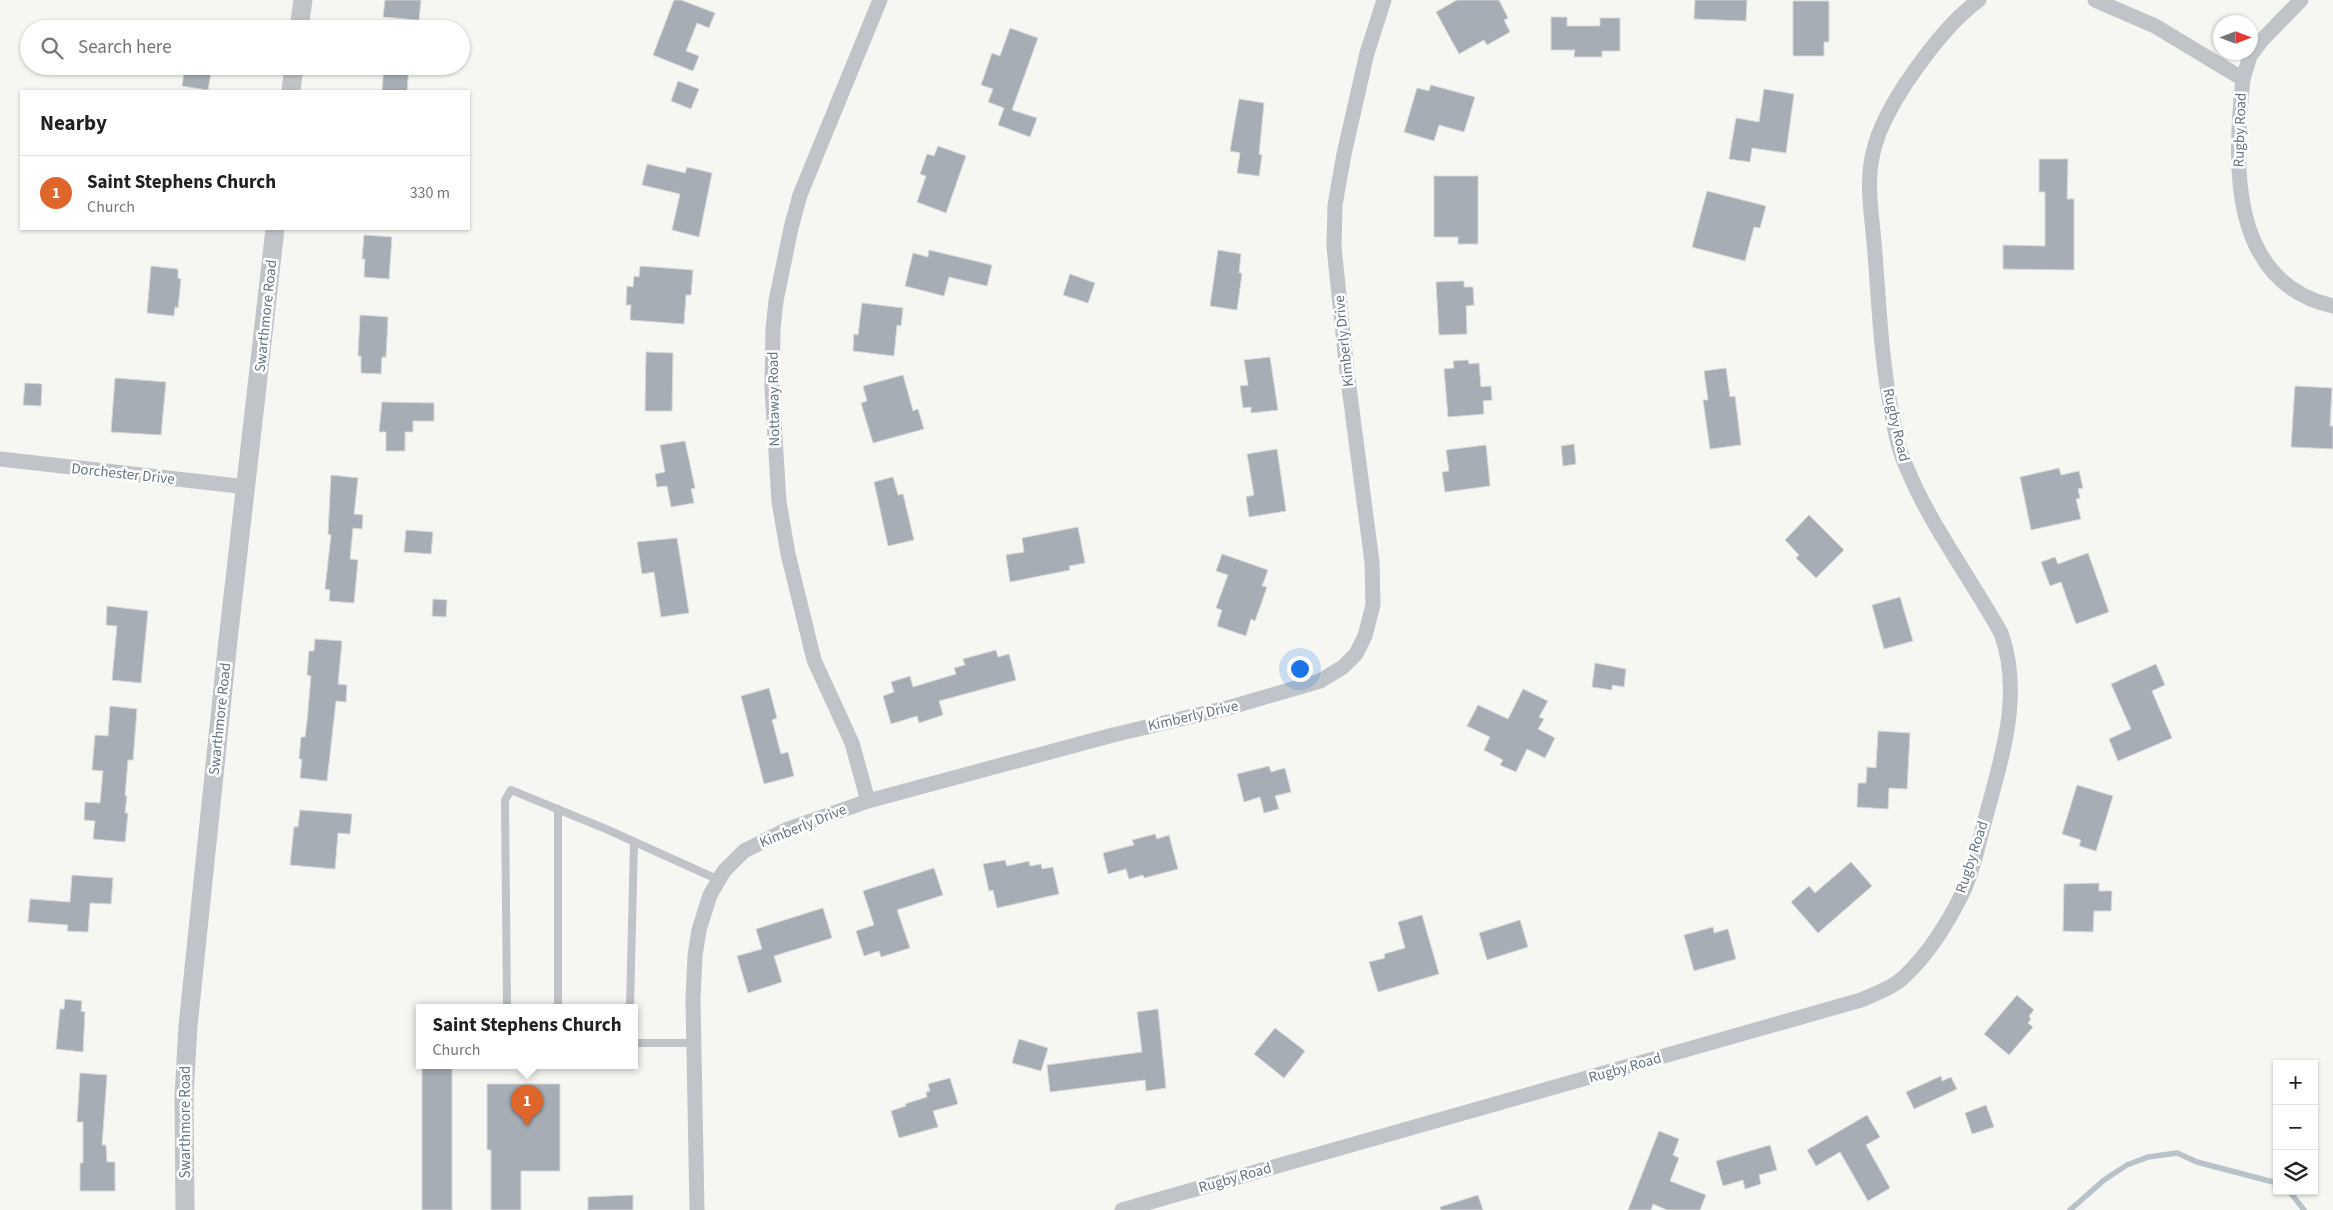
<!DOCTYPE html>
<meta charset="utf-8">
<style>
body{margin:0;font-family:"Source Sans 3",sans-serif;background:#f6f6f6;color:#202124}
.controls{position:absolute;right:15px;bottom:15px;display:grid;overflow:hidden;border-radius:0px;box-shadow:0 1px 4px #0004}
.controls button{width:45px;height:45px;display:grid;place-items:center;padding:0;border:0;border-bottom:1px solid #e0e0e0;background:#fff;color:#202124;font:25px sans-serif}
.compass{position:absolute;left:2213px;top:15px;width:45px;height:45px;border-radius:50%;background:#fff;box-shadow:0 1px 4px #0004;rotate:90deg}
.you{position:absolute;left:1299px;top:668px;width:18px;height:18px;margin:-12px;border:4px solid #fff;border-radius:50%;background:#1a73e8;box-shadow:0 0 0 8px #1a73e833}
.badge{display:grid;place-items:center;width:32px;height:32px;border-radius:50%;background:#df662b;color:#fff;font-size:16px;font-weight:700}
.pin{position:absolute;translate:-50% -41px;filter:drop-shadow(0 1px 2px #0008)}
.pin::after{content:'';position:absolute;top:26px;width:18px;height:15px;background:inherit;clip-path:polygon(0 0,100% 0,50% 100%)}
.popup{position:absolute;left:416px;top:1004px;width:222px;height:65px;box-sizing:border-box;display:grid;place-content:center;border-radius:0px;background:#fff;filter:drop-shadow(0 1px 4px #0005);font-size:16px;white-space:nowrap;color:#757577}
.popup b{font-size:19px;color:#202124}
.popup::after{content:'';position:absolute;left:50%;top:100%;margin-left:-10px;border:10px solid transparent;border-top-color:#fff}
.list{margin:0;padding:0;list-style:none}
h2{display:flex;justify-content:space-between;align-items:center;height:65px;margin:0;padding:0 20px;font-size:21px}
h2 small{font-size:16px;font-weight:400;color:#757577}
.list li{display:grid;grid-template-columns:32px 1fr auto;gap:15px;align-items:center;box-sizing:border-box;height:75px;padding:0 20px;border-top:1px solid #e0e0e0}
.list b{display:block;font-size:19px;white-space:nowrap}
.list p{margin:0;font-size:16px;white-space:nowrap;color:#757577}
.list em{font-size:16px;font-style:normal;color:#757577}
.icon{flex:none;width:28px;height:28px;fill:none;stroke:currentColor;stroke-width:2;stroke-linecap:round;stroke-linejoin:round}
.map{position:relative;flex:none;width:2333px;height:1210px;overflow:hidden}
.search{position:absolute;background:#fff;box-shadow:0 1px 4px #0004;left:20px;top:20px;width:450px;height:55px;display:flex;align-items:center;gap:12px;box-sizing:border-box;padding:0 18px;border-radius:28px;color:#757577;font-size:19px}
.panel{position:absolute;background:#fff;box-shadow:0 1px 4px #0004;left:20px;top:90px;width:450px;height:140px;border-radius:0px}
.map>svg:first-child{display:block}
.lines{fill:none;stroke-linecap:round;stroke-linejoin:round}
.stream{stroke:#b8c2c8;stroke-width:5.5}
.building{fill:#a6adb4;stroke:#d8d8d6}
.service{stroke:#c0c3c7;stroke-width:8}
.minor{stroke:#c0c3c7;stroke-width:15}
.tertiary{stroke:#c0c3c7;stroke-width:19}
.labels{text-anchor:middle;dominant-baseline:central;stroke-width:5;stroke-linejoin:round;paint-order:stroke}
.street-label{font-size:15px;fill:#667484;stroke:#fff}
</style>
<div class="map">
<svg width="2333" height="1210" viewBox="0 0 2333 1210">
<rect width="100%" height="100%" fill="#f6f7f3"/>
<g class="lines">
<g class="stream">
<polyline points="2289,1191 2304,1210"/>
<polyline points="2070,1210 2104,1180 2127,1165 2148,1157 2177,1153 2197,1162 2277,1183"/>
</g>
</g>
<g class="building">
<polygon points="385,0 421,0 419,20 383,17"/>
<polygon points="674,0 681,0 715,13 709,28 697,23 686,51 699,56 693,71 653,55"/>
<polygon points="1457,0 1499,0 1508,18 1504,20 1510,32 1487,45 1484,40 1459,54 1436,12"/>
<polygon points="1695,0 1747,0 1746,21 1694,19"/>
<polygon points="1793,1 1829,1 1829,42 1824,42 1824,56 1793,56"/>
<polygon points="1551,17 1567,17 1567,26 1600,26 1600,18 1620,18 1620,51 1602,51 1602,57 1574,57 1575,50 1551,50"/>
<polygon points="1010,28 1038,38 1012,110 1037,118 1030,137 998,125 1004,108 988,102 993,89 981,85 992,53 1000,56"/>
<polygon points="185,66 212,66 208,90 182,86"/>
<polygon points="384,66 409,66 407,91 382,91"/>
<polygon points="678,81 699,89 691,109 671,101"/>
<polygon points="1431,85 1475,97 1464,132 1439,125 1434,141 1404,132 1417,88 1429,91"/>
<polygon points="1764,89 1794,94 1786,153 1752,148 1750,162 1729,159 1736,118 1759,122"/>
<polygon points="1239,99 1264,103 1259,154 1262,155 1259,176 1237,173 1240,153 1230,151"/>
<polygon points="938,146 966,156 946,213 917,202 926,176 920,174 927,154 934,156"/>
<polygon points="2039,159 2068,159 2067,199 2074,199 2074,270 2003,269 2003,245 2045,246 2045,192 2039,192"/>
<polygon points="647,164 685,173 687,167 712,173 699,237 672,230 680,194 642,185"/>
<polygon points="1434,176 1478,176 1478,244 1458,244 1458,237 1434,237"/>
<polygon points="1707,191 1766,206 1760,228 1754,227 1745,261 1692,247"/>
<polygon points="364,235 392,237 389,279 364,277 365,259 362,259"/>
<polygon points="929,250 992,265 987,286 949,277 944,296 905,286 913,253 928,257"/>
<polygon points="1218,250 1241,254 1239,273 1242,273 1237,310 1210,306"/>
<polygon points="151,266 178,269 178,278 181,279 178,308 175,307 174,316 147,313"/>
<polygon points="640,266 693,270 691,295 686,295 684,324 630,320 631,305 626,305 627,286 633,287 634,276 639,277"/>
<polygon points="1070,274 1095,283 1088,303 1063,295"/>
<polygon points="1464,281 1464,287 1473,287 1474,305 1466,306 1467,334 1439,335 1436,282"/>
<polygon points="862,303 903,308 901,326 897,325 894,356 853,351 854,334 858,335"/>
<polygon points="360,315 388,317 386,357 382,357 381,374 361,373 361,356 358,356"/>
<polygon points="646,352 673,353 672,411 645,411"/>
<polygon points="1270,357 1278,410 1251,413 1251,407 1243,408 1240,386 1248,385 1244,360"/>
<polygon points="1468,360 1469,364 1479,363 1481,387 1491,386 1492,400 1483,401 1484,414 1448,417 1444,369 1454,368 1453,361"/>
<polygon points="1726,368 1730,397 1735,396 1741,445 1710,449 1703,400 1708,400 1704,371"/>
<polygon points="903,375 913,411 918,409 924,429 873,443 861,403 867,401 863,386"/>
<polygon points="115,378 166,382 161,435 111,432"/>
<polygon points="25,383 42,384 41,406 23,405"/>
<polygon points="2295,386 2332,388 2330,426 2333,426 2333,449 2291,447"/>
<polygon points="382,402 434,403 434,421 413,421 413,432 405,432 405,451 386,451 386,432 379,432"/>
<polygon points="685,441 695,488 691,489 694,503 671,507 667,486 657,487 655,474 665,472 660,445"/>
<polygon points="1574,444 1576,464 1563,466 1561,446"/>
<polygon points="1486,445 1490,486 1445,492 1442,472 1449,471 1446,450"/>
<polygon points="1277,449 1286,511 1249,517 1246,497 1254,495 1247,454"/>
<polygon points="2059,468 2061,475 2079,471 2083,488 2078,489 2080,498 2076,499 2081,519 2031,530 2020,477"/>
<polygon points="331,475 358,478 354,514 363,515 362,529 353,528 350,559 358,560 354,603 329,601 330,590 325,589 331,535 328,534"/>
<polygon points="893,477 898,495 903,494 914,540 888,546 874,482"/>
<polygon points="1809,515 1844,550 1816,578 1796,558 1799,555 1785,540"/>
<polygon points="1078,527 1085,563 1069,566 1070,570 1010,582 1006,555 1024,552 1022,538"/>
<polygon points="406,530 433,532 431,554 404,552"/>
<polygon points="677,538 689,613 661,617 654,572 642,574 637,542"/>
<polygon points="2088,553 2109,612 2076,624 2061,582 2050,586 2041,562 2055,557 2058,564"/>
<polygon points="1222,554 1268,570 1262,586 1267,587 1255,621 1251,619 1246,636 1217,626 1222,610 1216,608 1228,575 1216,571"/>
<polygon points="1900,597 1913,641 1884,649 1872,605"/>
<polygon points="433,599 447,600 446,617 432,616"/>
<polygon points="107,606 148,611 141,683 112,680 117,626 106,625"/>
<polygon points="315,639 342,641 338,684 347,685 346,702 336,701 327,781 300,778 302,759 299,759 301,737 305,737 307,722 311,676 307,675 309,651 314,651"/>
<polygon points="996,650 998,657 1009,654 1016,680 939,701 943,715 919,723 917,716 891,724 883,696 894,692 891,682 910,676 913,687 956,674 954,668 965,665 963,659"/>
<polygon points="1595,663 1626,669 1624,687 1612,685 1612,690 1592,687"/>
<polygon points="2156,664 2165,685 2152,691 2172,738 2118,761 2109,739 2131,729 2111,684"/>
<polygon points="769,688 777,718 772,720 781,754 788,752 794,776 764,784 741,696"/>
<polygon points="1523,689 1548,701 1539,717 1544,719 1538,729 1555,738 1545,758 1527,749 1516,772 1500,765 1503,760 1484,750 1490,737 1467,726 1478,705 1508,719"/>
<polygon points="110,706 137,709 133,760 128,760 125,796 127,796 125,813 128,813 125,842 93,839 95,821 84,820 85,802 100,803 103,771 92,770 95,735 108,736"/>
<polygon points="1878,731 1910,733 1907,789 1889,788 1888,809 1857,807 1858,783 1866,783 1867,767 1876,768"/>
<polygon points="1269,766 1271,772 1285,768 1291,792 1275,796 1279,809 1264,813 1260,797 1244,802 1237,774"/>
<polygon points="2077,785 2113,796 2096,851 2079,846 2081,840 2062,834"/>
<polygon points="300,810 352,814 350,834 338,833 335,869 290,865 294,827 298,827"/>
<polygon points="1155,834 1157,839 1169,835 1178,869 1144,878 1143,875 1129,879 1126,869 1108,874 1103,853 1134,845 1132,840"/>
<polygon points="1005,860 1007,866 1029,861 1030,866 1041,864 1042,869 1053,867 1059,894 997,908 993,890 989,891 983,864"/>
<polygon points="1851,862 1872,886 1818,933 1791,902 1809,886 1815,893"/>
<polygon points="934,868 943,895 897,910 910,948 881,957 879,951 864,956 856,931 874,925 863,891"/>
<polygon points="72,875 113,878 111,904 90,903 88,932 67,931 68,925 28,922 30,899 70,902"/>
<polygon points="2099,883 2099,891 2112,891 2111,911 2094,911 2093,932 2063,931 2064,884"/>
<polygon points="823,908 832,938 774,956 782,982 748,993 737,956 762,949 756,929"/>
<polygon points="1422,915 1439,974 1378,992 1369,962 1385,958 1384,954 1405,948 1398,922"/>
<polygon points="1520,920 1528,947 1487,960 1479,933"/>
<polygon points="1713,927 1714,933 1728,929 1736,959 1694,971 1684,935"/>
<polygon points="2017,995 2034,1010 2029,1016 2031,1019 2028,1023 2033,1027 2009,1055 1984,1034"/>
<polygon points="65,999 82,1001 81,1011 85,1012 83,1052 56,1049 60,1009 64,1009"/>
<polygon points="1158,1009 1166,1088 1146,1091 1145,1080 1050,1092 1047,1065 1142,1052 1137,1012"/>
<polygon points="1275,1028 1305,1051 1284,1078 1254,1054"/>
<polygon points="1019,1039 1048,1048 1041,1071 1012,1063"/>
<rect x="422" y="1065" width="30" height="145"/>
<polygon points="80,1073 107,1075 102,1145 106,1145 107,1162 115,1162 115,1191 80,1191 80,1163 83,1163 83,1122 77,1122"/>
<polygon points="1941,1076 1942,1081 1951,1077 1957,1089 1914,1109 1906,1092"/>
<polygon points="950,1078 958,1104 933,1111 938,1127 899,1138 891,1111 906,1106 905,1104 927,1097 926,1092 930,1091 928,1084"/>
<polygon points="487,1084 560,1084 560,1171 521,1171 521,1210 491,1210 491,1150 487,1150"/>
<polygon points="1986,1105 1994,1127 1972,1134 1965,1113"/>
<polygon points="1867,1115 1880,1137 1866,1145 1890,1188 1868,1201 1840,1152 1816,1166 1807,1150"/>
<polygon points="1659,1131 1679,1139 1673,1155 1679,1158 1670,1181 1706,1195 1700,1210 1667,1210 1653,1204 1651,1210 1628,1210"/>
<polygon points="1770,1145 1777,1170 1759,1175 1761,1184 1745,1189 1743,1180 1723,1186 1716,1161"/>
<polygon points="633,1195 633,1210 588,1210 588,1197"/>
<polygon points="1478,1195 1483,1210 1441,1210 1440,1207"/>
</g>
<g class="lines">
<g class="service">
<polyline points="507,1007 505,800 511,790 606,829 719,880"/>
<polyline points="558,1007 558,809"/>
<polyline points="630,1007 634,842"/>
<polyline points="634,1043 694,1043"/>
</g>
<g class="minor">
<path d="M2095,0L2155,26L2243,79C2234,163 2228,282 2333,306"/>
<polyline points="2243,79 2250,56 2262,40 2301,0"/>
<polyline points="0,459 247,487"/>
<polyline points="868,801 852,743 814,660 788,554 779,502 772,388 773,329 776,301 791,228 800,195 880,0"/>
<polyline points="697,1210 693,999 695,956 699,930 710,895 724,871 744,851 788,829 868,801 1113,735 1231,707 1320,681 1343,667 1356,654 1365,636 1373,605 1372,562 1347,372 1334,247 1335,205 1344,154 1367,53 1384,0"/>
<path d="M1122,1210L1861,1000C1876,993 1893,988 1905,976C1929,953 1948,923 1963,892C1974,869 1979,841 1986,816C2002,756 2023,694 2001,633C1970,577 1930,525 1906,466C1897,447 1894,425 1890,404C1881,354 1879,305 1875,254C1873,221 1865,186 1873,153C1883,106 1941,28 1979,0"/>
</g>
<g class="tertiary">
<polyline points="299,29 303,0"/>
<polyline points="291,91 294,66"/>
<polyline points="185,1210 184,1096 188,1026 228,640 275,229"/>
</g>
</g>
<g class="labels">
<g class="street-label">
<text transform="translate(2240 130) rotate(-88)">Rugby Road</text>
<text transform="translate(266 316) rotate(-84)">Swarthmore Road</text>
<text transform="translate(1344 341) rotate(-96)">Kimberly Drive</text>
<text transform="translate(774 399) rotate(-91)">Nottaway Road</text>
<text transform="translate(1896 425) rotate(77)">Rugby Road</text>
<text transform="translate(123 474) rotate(6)">Dorchester Drive</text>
<text transform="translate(1193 716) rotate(-13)">Kimberly Drive</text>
<text transform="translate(220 719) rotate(-84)">Swarthmore Road</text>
<text transform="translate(803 826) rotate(-22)">Kimberly Drive</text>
<text transform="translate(1972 857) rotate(-72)">Rugby Road</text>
<text transform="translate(1625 1068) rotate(-16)">Rugby Road</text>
<text transform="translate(185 1122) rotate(-90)">Swarthmore Road</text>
<text transform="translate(1235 1178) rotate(-16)">Rugby Road</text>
</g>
</g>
</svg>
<div class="controls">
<button>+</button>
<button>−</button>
<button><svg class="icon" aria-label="layers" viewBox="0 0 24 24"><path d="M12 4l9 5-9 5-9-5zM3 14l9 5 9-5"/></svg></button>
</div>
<svg class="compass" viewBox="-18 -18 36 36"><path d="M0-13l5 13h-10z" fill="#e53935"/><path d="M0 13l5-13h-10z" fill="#757577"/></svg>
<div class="you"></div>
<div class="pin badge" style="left:527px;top:1126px">1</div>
<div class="popup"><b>Saint Stephens Church</b>Church</div>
<div class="search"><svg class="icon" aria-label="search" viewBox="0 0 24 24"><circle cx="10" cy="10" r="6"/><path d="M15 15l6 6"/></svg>Search here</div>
<section class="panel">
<h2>Nearby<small></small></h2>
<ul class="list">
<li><span class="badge">1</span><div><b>Saint Stephens Church</b><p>Church</p></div><em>330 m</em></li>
</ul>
</section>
</div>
